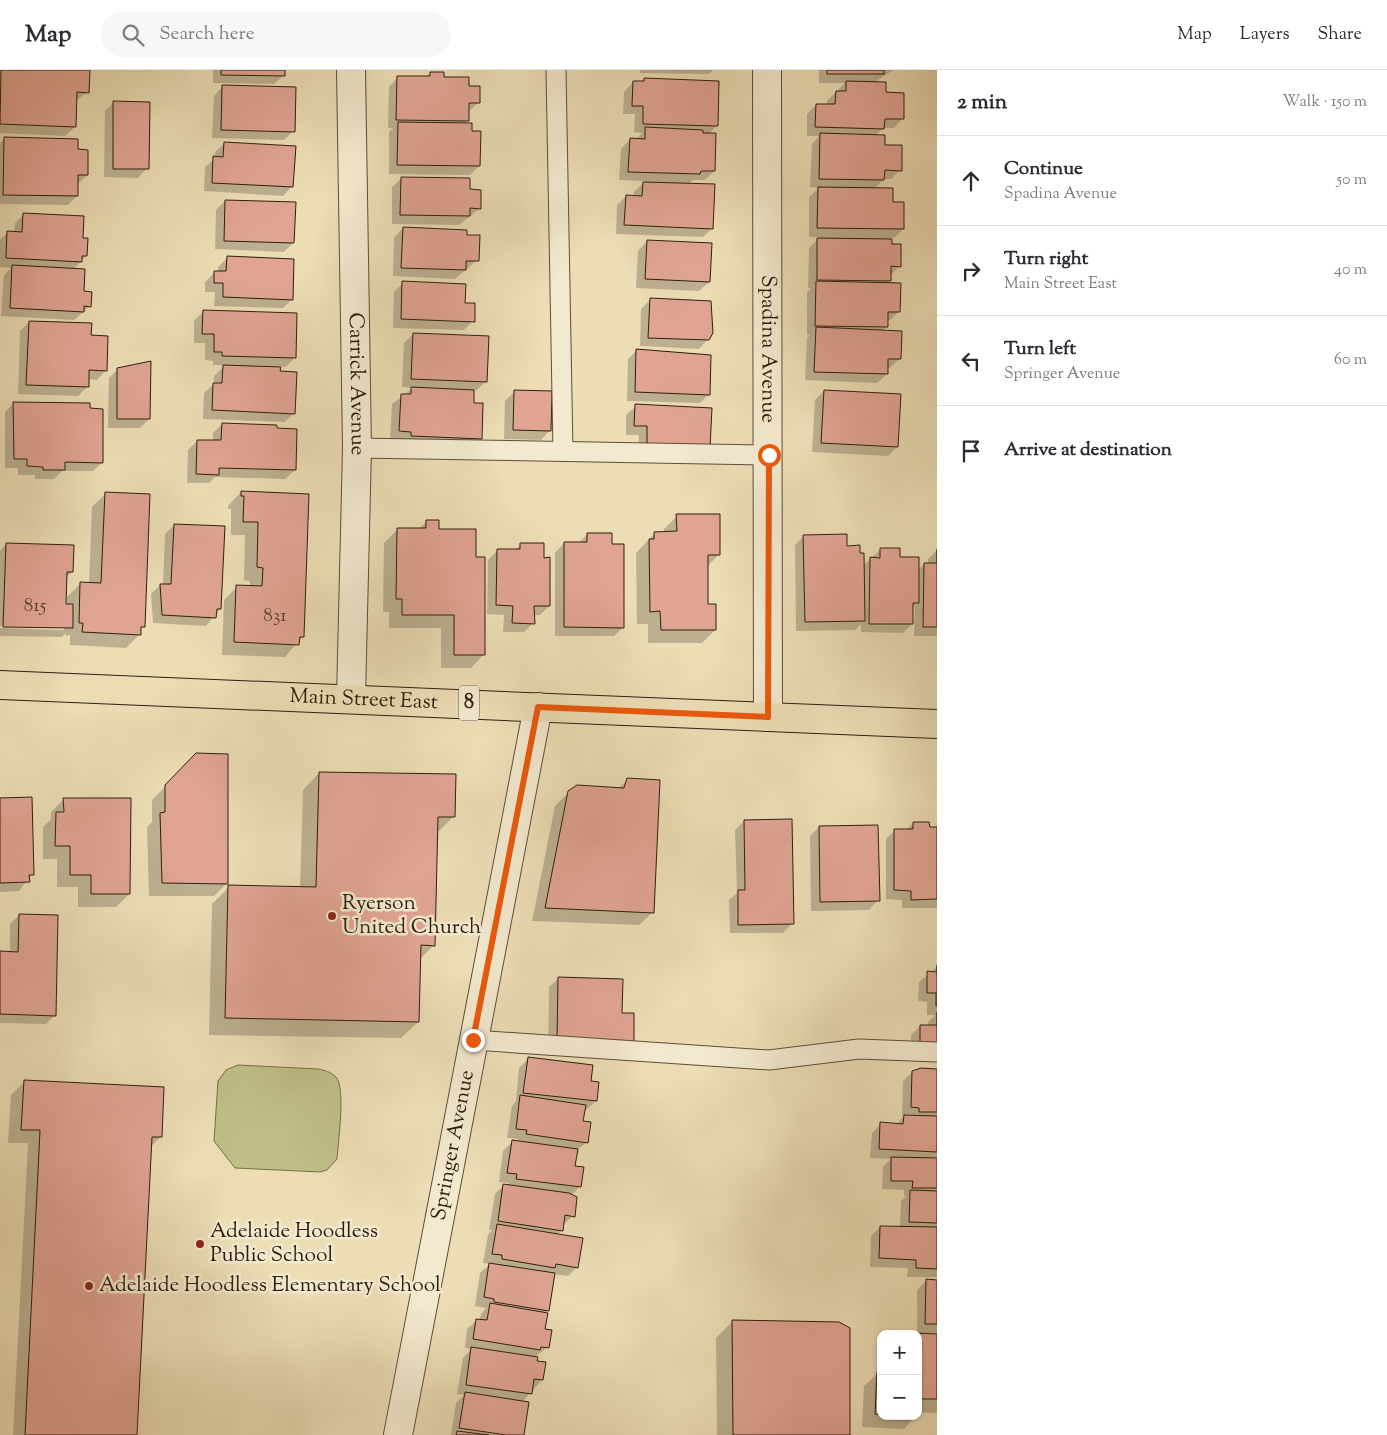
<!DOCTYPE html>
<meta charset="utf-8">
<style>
body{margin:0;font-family:"Sorts Mill Goudy",serif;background:#f7f7f7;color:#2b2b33}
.controls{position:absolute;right:15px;bottom:15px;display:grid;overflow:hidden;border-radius:10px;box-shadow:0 1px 4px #0004}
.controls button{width:45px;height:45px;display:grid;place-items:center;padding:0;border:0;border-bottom:1px solid #e1e1e2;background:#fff;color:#2b2b33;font:25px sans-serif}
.stop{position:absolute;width:15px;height:15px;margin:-11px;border:4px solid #ea580c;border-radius:50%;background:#fff}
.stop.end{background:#ea580c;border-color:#fff;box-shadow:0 1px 5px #0008}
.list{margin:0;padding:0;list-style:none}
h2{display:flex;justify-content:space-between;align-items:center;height:65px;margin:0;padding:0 20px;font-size:21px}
h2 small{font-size:16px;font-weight:400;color:#7c7c81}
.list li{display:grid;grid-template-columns:32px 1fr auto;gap:15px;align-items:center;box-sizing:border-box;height:90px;padding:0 20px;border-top:1px solid #e1e1e2}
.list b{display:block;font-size:19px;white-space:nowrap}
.list p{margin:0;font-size:16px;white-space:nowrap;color:#7c7c81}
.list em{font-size:16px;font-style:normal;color:#7c7c81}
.icon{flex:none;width:28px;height:28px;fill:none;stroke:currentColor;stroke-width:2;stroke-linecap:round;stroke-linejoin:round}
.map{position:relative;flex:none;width:937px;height:1365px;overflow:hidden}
header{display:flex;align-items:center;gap:30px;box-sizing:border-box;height:70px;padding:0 25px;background:#fff;border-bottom:1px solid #e1e1e2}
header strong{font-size:24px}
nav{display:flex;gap:28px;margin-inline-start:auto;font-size:18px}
.search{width:350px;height:45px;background:#f7f7f7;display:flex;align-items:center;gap:12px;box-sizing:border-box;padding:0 18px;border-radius:28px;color:#7c7c81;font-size:19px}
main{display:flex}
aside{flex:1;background:#fff}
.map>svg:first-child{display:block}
.green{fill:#bfbf88;stroke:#766e4a}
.shadow{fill:#0003}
.building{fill:#e1a493;stroke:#2c1e0d}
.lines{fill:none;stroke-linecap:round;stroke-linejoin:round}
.service-casing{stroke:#5c4e37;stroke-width:21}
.minor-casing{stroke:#5c4e37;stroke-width:30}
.primary-casing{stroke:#2c1e0d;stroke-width:30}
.service{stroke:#f3e9cf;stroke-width:19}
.minor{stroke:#f3e9cf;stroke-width:28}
.primary{stroke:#ecddb5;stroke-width:28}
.route{stroke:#ea580c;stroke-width:6}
.poi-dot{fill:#8f2418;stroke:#f3e9cf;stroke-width:2}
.labels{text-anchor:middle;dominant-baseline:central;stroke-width:5;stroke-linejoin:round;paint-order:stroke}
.number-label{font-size:19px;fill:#59402e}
.shield{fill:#f3e9cf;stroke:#685b47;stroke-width:1}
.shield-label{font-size:20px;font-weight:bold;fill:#2c1e0d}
.street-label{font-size:21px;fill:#2c1e0d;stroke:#f3e9cf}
.poi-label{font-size:21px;fill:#2c1e0d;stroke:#f3e9cf;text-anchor:start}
</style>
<header>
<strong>Map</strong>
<div class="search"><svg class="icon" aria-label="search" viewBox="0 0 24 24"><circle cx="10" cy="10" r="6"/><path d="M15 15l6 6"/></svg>Search here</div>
<nav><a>Map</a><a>Layers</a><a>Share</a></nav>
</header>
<main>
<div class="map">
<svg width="937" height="1365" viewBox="0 0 937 1365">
<rect width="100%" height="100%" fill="#ecddb5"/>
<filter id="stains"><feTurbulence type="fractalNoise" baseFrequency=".004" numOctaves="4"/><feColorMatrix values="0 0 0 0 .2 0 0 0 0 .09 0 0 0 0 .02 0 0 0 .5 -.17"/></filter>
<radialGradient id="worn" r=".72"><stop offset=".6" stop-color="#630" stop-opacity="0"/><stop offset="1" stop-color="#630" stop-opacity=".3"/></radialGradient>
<path class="green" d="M238,995L318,999C324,1000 331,1002 336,1007C346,1018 338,1073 337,1089L327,1100L320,1102L235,1098L214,1071L218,1011L226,1000Z"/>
<g class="shadow">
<polygon points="0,0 79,0 87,22 76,31 75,57 65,66 0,63"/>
<polygon points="213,0 284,0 284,5 274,14 213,13"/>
<polygon points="640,0 713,0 709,4 640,3"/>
<polygon points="819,0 893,0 875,12 903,48 894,58 883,58 875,66 900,100 891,109 884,109 874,119 892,133 903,159 894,168 890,168 890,175 899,196 890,206 890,211 886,214 899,241 890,250 887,250 887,257 882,261 899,289 890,298 887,298 887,304 877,313 805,310 807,268 810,265 807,265 807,222 811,219 808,218 809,178 820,167 809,167 809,127 819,118 810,117 812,74 819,66 807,66 807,44 816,35 827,35 827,31 845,13 819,13"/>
<polygon points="430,3 468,18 478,33 468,42 468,50 464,54 470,62 479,96 470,105 389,104 389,62 393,58 388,58 389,17 398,7 426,8"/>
<polygon points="644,9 717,55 708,65 714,101 705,110 693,110 688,115 712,158 703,167 616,164 617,135 626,126 634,127 634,122 645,111 619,110 621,79 630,69 636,70 642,63 634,62 635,44 623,44 624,22 633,12 641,13"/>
<polygon points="223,16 293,61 284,70 212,68 214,26"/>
<polygon points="114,32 147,98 138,108 104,107 105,41"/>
<polygon points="5,68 76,81 87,105 77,115 77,126 68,135 0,134 0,73"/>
<polygon points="225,73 292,116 283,126 204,121 205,97 215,88 215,82"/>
<polygon points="402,108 469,121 480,138 459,155 392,154 392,117"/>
<polygon points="225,131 293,173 284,182 215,179 216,140"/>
<polygon points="24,144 81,169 86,186 73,200 90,236 74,250 1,246 4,205 11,198 0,197 0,170 8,162 14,162 15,153"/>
<polygon points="403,158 466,166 477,190 455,209 393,206 394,168"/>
<polygon points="647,171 709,212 699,221 636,218 638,181"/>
<polygon points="227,188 292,229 283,238 214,236 215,222 205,222 205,212 214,203 218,202 218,197"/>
<polygon points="403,213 464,234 473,251 464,260 393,258 394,222"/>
<polygon points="650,230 708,269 699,279 640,276 641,239"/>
<polygon points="203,242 295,287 286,297 279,296 279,302 294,343 285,352 203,349 204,323 214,314 214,306 225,295 213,295 213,291 205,290 205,273 194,273 194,251"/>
<polygon points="29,252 90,267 106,300 97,310 88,309 87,317 78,326 18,324 20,261"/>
<polygon points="413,264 486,311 477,320 473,320 472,334 481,368 472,377 390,370 392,334 413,318 402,317 404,273"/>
<polygon points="637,280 709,324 700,333 627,331 628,289"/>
<polygon points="118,299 149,349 140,358 108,358 109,308"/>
<polygon points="824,321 897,377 888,386 812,382 815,330"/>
<polygon points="514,322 550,360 541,370 504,369 505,331"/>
<polygon points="14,333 102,392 93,401 62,401 54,409 35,409 35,405 18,405 18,398 5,398 5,342"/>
<polygon points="636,336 710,339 638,383 639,365 626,365 626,345"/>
<polygon points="222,354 295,400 285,409 215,407 209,413 187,413 188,380 197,371 213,371 213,363"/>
<polygon points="241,422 308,425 303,566 285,587 222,585 224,530 237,517 250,517 250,511 244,510 245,465 231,465 231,439 228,439 228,436"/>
<polygon points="106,423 143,556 140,560 140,564 126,578 70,575 70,565 66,566 66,563 62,567 0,566 0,558 64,560 64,557 0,556 0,481 6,474 72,502 65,508 64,535 67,535 67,527 81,513 89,514 92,437"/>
<polygon points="677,446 719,484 707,497 707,535 715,560 702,573 648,573 648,554 637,554 636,483 655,463 664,463 664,459"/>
<polygon points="427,451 474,488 484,584 471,598 441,598 441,558 389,558 389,542 383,542 384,473 397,460 419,459"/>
<polygon points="174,455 220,539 206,556 153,553 151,524 160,515 163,515 165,464"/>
<polygon points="587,464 611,475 623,557 614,566 555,566 555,483 564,473 578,474"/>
<polygon points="804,466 845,477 859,485 863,496 881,479 918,500 924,494 928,494 928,489 937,480 937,566 914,566 915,536 912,539 912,554 903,563 861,562 861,554 855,560 796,561 795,475"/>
<polygon points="521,474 549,536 540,545 533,545 533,553 524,562 503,562 504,545 487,544 488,490 497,481 514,481"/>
<polygon points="197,685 227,813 214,826 149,826 147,757 152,752 152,730"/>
<polygon points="319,703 454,746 437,763 434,875 419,890 418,952 401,968 209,965 212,834 229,817 300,818 303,720"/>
<polygon points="627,710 653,842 639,855 532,851 555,736 569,722 618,719"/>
<polygon points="0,729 32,804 19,821 0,822"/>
<polygon points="64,729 129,824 116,837 78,837 78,817 57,817 57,789 43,789 43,757 51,749 51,742"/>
<polygon points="744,751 792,853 783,863 730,863 729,830 737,823 735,760"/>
<polygon points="913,753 929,759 937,759 937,838 902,838 902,830 886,829 886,769 895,760 906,760"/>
<polygon points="819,757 878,830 869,840 811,841 810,766"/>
<polygon points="19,845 55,945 46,954 0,953 0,883 10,883 10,854"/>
<polygon points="937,897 937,990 911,990 911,965 920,956 928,956 928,952 935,945 927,945 927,932 918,931 919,912"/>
<polygon points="559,908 621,944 548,981 549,917"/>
<polygon points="528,989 589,1013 596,1031 586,1040 584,1040 582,1052 587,1072 576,1081 574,1097 580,1116 571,1126 573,1146 563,1155 562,1160 557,1165 577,1197 568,1206 553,1204 543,1260 548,1277 536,1286 536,1292 542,1310 522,1332 522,1365 451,1365 456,1333 464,1325 457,1324 463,1288 471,1279 465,1278 467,1259 477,1250 480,1250 481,1244 486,1238 475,1236 480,1203 490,1194 483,1193 488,1165 492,1160 489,1160 495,1124 504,1115 508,1116 509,1113 499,1112 503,1081 512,1072 518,1072 518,1069 507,1068 512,1036 516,1031 519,998"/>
<polygon points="937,1000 937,1207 907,1207 908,1198 870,1197 871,1166 880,1157 900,1157 901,1131 906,1126 904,1126 904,1120 882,1119 883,1097 891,1089 870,1088 872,1063 881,1054 896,1055 904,1046 902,1046 903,1011 912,1002"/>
<polygon points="24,1012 161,1067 150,1077 136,1365 13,1365 28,1073 8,1073 11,1025"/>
<polygon points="926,1211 937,1211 937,1343 918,1342 917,1220"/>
<polygon points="733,1251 849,1365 717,1365 716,1268"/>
<polygon points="878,1303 881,1303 881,1346 916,1346 904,1359 862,1357 864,1316"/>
</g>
<g class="building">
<polygon points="1,0 90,0 89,23 77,22 76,57 0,54"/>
<polygon points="221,0 285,0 285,6 221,5"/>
<rect x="827" y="0" width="57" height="4"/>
<polygon points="430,2 444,2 444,7 469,7 469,16 480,16 480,33 469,33 469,51 396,50 397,6 430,6"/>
<polygon points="644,8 719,11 718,56 643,54 643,36 632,36 633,11 644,11"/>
<polygon points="846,11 886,12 886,22 904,23 904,49 885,49 884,59 815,57 816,34 835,34 836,21 846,21"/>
<polygon points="222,15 296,17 295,62 221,60"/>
<polygon points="113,31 150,32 149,99 113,99"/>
<polygon points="398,52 472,53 472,61 481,61 480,96 397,95"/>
<polygon points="645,57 703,60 703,63 716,63 715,101 701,101 700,104 628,102 630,68 645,69"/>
<polygon points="820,63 885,65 885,75 902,75 902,101 885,100 884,110 819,109"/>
<polygon points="4,67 78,69 78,79 88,80 88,105 78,105 78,126 3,125"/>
<polygon points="224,72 296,76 293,117 212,113 213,86 223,87"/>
<polygon points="401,107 470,108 470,119 481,120 481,139 470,138 470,146 400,145"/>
<polygon points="643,112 715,114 713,159 624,155 626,125 642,126"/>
<polygon points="818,117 893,118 893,132 904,132 904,159 817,158"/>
<polygon points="225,130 296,132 294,173 224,171"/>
<polygon points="23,143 84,146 83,168 88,168 87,186 82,186 82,192 6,188 7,161 22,162"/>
<polygon points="403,157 467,160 467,165 480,165 479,191 466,191 466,200 401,198"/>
<polygon points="817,168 892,169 892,174 901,174 901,197 891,196 891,211 817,210"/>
<polygon points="647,170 712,173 710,212 645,209"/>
<polygon points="227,186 294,189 293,230 223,227 223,213 214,213 214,201 226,201"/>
<polygon points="12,195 85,199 84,221 92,222 91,237 84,236 84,242 10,238"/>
<polygon points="402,211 466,214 465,233 475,233 475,252 401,249"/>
<polygon points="816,211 901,213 900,242 888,242 888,257 815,256"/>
<polygon points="650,228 711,231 713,263 709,270 648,268"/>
<polygon points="203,240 297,243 296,288 222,286 222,282 214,282 214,264 202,264"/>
<polygon points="29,251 92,253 91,265 108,266 107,301 89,300 89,317 26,315"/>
<polygon points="816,257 902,261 901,289 888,289 888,304 814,302"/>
<polygon points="413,263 489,266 487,312 411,309"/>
<polygon points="636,279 711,285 710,325 635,322"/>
<polygon points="151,291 150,349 117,349 117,298"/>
<polygon points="223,295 281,297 280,301 297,302 295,344 212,340 213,313 222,313"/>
<polygon points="411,317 474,320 474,333 483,333 482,369 411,366 411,362 399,361 401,324 411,324"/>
<polygon points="514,320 552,321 551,361 513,360"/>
<polygon points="824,320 901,324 898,377 821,373"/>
<polygon points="13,332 90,333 90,338 103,339 103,393 65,392 65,400 43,400 43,397 27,396 27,389 14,389"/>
<polygon points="635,334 712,338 710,378 647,375 647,356 634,356"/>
<polygon points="222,353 277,355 277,358 297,359 296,400 219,398 219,405 196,404 197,370 221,370"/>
<polygon points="241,421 309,424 304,567 300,567 299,575 234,572 236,515 262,516 263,498 257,497 258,452 243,452 244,426 241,426"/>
<polygon points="105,422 150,424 145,557 141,557 141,565 82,562 83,553 79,553 80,512 101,513"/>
<polygon points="676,444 720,444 720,485 708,485 708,534 716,534 716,560 661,560 660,541 650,542 649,469 654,469 654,462 677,461"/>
<polygon points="426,450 439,450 439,459 476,459 476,487 485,487 485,585 454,585 454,545 402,545 402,529 396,529 397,458 426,458"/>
<polygon points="174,454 225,456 221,539 217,539 216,548 162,545 160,514 171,514"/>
<polygon points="587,463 612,463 612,474 624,474 624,558 564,557 564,472 587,472"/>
<polygon points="847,464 847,476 860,475 860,483 864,483 865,551 805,552 803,465"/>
<polygon points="6,473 74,475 73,502 67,502 66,534 73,534 73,558 3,557"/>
<polygon points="520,473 544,473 544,488 550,487 550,536 534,536 535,554 512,553 513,536 496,535 497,479 520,479"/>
<polygon points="880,478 900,478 900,487 919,487 919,533 913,533 913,554 869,554 870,487 880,488"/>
<polygon points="937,479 937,557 923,557 924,493 937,493"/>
<polygon points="196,683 228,684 228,814 162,813 160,743 165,742 165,715"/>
<polygon points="319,702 456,704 455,747 438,747 435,876 421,875 419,952 225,948 228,815 316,817"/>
<polygon points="627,708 660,710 654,843 545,838 568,721 577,715 624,718"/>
<polygon points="32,727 34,805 29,805 30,812 0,813 0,728"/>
<polygon points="63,728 131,728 130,824 91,824 91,805 70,805 70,776 55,776 56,742 64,742"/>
<polygon points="792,749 794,854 738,855 738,820 745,820 744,750"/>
<polygon points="913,752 929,752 930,757 937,757 937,829 911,830 911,821 894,820 894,759 913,759"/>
<polygon points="878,755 880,831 820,832 819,756"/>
<polygon points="19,844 58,845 56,946 0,944 0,881 18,882"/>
<polygon points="937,895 937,936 936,936 936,923 927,923 927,901 937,902"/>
<polygon points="558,907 623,909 622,943 634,943 634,974 557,972"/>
<polygon points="937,942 937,981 920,981 920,955 937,955"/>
<polygon points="528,987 593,995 591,1011 599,1012 597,1031 523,1023"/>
<polygon points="921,998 937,999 937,1042 919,1042 919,1038 911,1037 912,1001"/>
<polygon points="24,1010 164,1017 162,1067 152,1067 137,1365 25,1365 40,1060 21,1060"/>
<polygon points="520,1025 586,1035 583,1051 591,1052 588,1073 526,1064 527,1060 516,1059"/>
<polygon points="904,1045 937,1046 937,1082 879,1079 880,1052 903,1054"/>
<polygon points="512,1070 578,1079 575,1096 584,1097 581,1117 516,1109 517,1104 507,1103"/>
<polygon points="891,1087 937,1088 937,1118 912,1118 913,1111 891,1111"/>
<polygon points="503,1114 569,1123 577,1127 575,1147 565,1145 563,1161 498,1151"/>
<polygon points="910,1120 937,1121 937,1153 909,1152"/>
<polygon points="497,1154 583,1168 578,1198 556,1194 555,1198 502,1189 502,1185 492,1184"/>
<polygon points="880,1156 937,1157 937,1199 916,1198 916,1190 879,1188"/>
<polygon points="489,1193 555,1203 549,1241 494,1232 494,1229 484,1227"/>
<polygon points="926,1209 937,1210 937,1254 925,1254"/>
<polygon points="490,1233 548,1243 545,1259 552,1260 549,1278 541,1277 540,1280 473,1269 476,1249 487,1250"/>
<polygon points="732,1250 839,1252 850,1258 850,1365 733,1365"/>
<polygon points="916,1263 937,1264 937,1329 919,1329 918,1346 918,1264"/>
<polygon points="471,1277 538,1287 537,1291 546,1292 543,1310 534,1309 532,1324 466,1315"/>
<polygon points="877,1302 881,1302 881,1345 875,1344"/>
<polygon points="465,1322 529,1332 524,1365 506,1365 459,1358"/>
<polygon points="457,1361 489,1365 456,1365"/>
</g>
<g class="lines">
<defs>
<g id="service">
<polyline points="556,0 563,381"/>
<polyline points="357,378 769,385"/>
<polyline points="473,970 769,990 859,979 937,982"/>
</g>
<g id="minor">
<path id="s1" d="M351,0L357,378L351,628"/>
<path id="s2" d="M767,0L768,647"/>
<path id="s3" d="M398,1365L538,637"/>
</g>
<g id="primary">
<path id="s4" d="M0,615L937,654"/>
</g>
</defs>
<use href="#service" class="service-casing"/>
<use href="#minor" class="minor-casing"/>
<use href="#primary" class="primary-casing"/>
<use href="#service" class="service"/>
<use href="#minor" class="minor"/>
<use href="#primary" class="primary"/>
</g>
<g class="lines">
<polyline class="route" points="473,970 538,637 768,647 769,385"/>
</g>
<g class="poi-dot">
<circle cx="332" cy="846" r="5"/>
<circle cx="200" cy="1174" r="5"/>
<circle cx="89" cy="1216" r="5"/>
</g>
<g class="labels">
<g class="number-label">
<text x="35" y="536">815</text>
<text x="275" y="546">831</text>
</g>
<rect class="shield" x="459" y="615.5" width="20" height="35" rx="4"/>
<g class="shield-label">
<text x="469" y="633">8</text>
</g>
<g class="street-label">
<text stroke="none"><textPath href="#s2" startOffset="279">Spadina Avenue</textPath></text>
<text stroke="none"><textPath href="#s1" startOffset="314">Carrick Avenue</textPath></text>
<text stroke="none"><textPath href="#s4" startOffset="364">Main Street East</textPath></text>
<text stroke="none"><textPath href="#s3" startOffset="295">Springer Avenue</textPath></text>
</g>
<g class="poi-label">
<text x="342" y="834">Ryerson<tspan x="342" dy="24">United Church</tspan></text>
<text x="210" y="1162">Adelaide Hoodless<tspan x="210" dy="24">Public School</tspan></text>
<text x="99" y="1216">Adelaide Hoodless Elementary School</text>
</g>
</g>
<rect width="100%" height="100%" filter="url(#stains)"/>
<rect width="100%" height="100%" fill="url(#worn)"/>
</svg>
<div class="controls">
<button>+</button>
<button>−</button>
</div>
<div class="stop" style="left:769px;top:385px"></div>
<div class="stop end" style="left:473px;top:970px"></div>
</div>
<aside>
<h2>2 min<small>Walk · 150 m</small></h2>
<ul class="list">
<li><svg class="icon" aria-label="ahead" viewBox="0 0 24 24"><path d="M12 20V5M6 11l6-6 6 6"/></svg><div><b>Continue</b><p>Spadina Avenue</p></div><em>50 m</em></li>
<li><svg class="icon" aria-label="right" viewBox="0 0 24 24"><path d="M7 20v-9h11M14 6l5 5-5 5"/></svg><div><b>Turn right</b><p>Main Street East</p></div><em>40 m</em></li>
<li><svg class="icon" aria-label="left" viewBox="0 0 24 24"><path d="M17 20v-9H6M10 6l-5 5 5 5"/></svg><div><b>Turn left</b><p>Springer Avenue</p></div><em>60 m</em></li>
<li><svg class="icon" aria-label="arrive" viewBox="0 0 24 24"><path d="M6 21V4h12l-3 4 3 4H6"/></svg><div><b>Arrive at destination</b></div></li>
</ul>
</aside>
</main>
